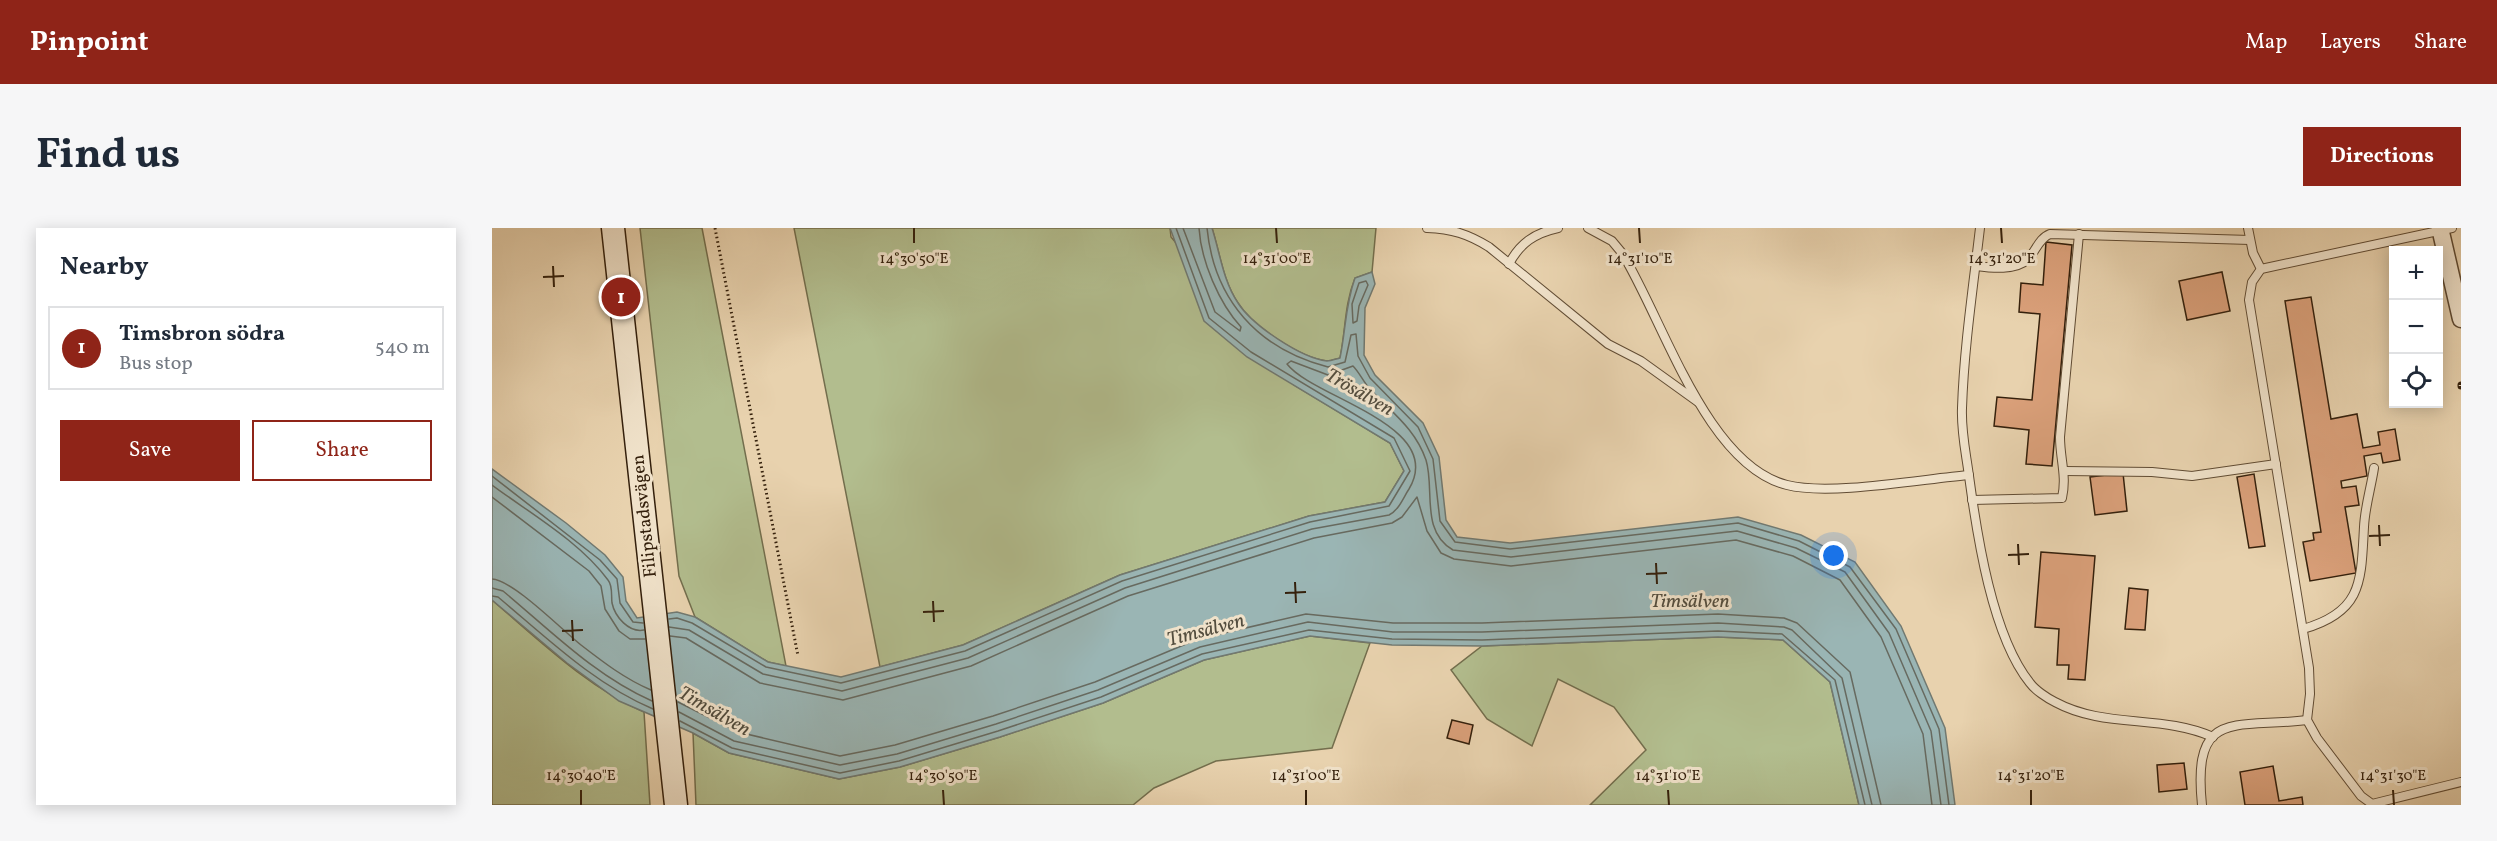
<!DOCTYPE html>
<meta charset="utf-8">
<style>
body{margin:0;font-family:Vollkorn,serif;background:#f6f6f7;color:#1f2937}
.controls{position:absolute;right:18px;top:18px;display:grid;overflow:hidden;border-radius:0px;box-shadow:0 3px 15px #0003}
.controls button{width:54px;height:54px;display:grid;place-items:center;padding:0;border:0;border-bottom:2px solid #e0e1e3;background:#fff;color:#1f2937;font:30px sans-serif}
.you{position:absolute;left:1342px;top:328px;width:21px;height:21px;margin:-15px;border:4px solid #fff;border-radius:50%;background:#1a73e8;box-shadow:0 0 0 9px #1a73e833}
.badge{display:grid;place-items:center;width:39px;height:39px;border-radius:50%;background:#8f2418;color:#fff;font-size:20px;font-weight:700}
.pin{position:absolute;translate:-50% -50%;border:3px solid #fff;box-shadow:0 2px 6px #0006}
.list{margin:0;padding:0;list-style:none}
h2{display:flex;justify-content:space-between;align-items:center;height:78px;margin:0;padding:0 24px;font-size:26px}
h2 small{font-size:20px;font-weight:400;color:#747a83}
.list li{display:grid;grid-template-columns:39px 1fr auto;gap:18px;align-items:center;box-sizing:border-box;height:84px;margin:0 12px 12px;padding:0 12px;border:2px solid #e0e1e3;border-radius:0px}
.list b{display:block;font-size:22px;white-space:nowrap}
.list p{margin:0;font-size:20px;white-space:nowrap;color:#747a83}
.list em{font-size:20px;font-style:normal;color:#747a83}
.actions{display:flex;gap:12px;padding:18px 24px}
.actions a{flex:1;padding:14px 0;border:2px solid #8f2418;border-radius:0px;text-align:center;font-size:21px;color:#8f2418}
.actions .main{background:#8f2418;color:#fff}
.icon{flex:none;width:33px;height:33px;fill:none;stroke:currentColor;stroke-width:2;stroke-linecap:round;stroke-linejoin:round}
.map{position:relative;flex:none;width:1969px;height:577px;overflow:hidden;border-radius:0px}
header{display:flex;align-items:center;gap:36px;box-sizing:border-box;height:84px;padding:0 30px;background:#8f2418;color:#fff}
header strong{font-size:28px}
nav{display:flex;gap:33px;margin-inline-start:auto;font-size:21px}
.intro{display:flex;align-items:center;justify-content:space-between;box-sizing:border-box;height:144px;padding:0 36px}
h1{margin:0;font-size:42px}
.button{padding:15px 27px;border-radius:0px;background:#8f2418;color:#fff;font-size:21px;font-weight:700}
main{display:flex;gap:36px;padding:0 36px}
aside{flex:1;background:#fff;border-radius:0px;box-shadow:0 3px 15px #0003}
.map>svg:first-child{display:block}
.green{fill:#b2bd8e;stroke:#736e4d;stroke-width:1.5}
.water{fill:#9ab5b4;stroke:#717971;stroke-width:1.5}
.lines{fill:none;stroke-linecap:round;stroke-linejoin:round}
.shore{stroke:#676a60;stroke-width:1.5}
.building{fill:#daa07a;stroke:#34200c;stroke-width:1.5}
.service-casing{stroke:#614c34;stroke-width:10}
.minor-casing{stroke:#614c34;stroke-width:19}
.secondary-casing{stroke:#34200c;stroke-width:25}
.path{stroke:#34200c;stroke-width:3;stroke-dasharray:1.5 3;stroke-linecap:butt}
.service{stroke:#f0e2ca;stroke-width:8}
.minor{stroke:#f0e2ca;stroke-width:16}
.secondary{stroke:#f0e2ca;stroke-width:22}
.rail-casing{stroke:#34200c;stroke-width:7}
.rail{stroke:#f0e2ca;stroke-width:4.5;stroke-dasharray:14;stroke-linecap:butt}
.ticks{fill:none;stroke:#34200c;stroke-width:2}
.labels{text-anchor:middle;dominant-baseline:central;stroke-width:6;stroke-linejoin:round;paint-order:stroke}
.street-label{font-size:18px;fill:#34200c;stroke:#f0e2ca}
.water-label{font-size:20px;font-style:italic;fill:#534d3e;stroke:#f0e2ca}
.ticks-label{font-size:15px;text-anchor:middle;fill:#34200c;stroke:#f0e2ca;stroke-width:6;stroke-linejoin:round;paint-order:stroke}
</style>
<header>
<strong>Pinpoint</strong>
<nav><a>Map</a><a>Layers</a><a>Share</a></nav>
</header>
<div class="intro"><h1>Find us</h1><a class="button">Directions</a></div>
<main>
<aside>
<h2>Nearby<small></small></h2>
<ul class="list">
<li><span class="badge">1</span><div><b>Timsbron södra</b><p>Bus stop</p></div><em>540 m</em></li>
</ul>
<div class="actions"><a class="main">Save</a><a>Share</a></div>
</aside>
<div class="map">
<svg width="1969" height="577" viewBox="0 0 1969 577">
<rect width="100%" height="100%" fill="#e8d2ae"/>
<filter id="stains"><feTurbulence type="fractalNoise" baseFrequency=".00333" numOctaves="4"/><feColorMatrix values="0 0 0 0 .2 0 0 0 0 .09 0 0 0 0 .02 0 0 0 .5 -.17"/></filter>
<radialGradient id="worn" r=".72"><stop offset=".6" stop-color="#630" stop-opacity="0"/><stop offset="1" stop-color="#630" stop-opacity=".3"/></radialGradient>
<g class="green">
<polygon points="148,0 210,0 294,438 276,434 203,389 187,348"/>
<polygon points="302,0 678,0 679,9 802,157 898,215 912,243 893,274 817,288 628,347 471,417 388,439"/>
<path d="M720,0H884L880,44L863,50C852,78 854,101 848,130C844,131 839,133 835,133C808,130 760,98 746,75C731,53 728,25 720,0Z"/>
<path d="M0,372C47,412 95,459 152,484L158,577H0Z"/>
<polygon points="818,408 878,415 840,520 724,533 662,560 641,577 204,577 201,505 237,525 347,551 408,539 508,509 611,475 712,432"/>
<polygon points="1226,409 1291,412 1338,454 1367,577 1098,577 1154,522 1122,479 1066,451 1040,518 995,491 959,442 990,418"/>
</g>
<path class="water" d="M678,0H720C728,25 731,53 746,75C760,97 809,130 835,133C839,133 844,131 848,130C854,101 853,78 863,50L880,44L883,56L873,80L872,127L883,147L931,195L947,229L954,292L965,309L1018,315L1246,289L1309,307L1363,334L1409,398L1453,500L1463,577H1367L1338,454L1291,412L1226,409L990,418L900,417L818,408L712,432L611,475L508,509L408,539L347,551L237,525L201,505L127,473L75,435L0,372V241L74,295L113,327L131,349L134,373L145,390L185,384L203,389L276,434L349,449L471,417L628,347L817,288L893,274L912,243L898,215L755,129L712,93Z"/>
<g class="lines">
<g class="shore">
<path d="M691,0L723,84L748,103L749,99C727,75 709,33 707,0"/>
<path d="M715,0C722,72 766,121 836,139L853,134L859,107L864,106L866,128L878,150L926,199L941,231L948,293L963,314L1018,321L1246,295L1307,313L1358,339L1404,401L1447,501L1457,577"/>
<polygon points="874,53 876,57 867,78 865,93 861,95 860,76 867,55"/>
<polygon points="857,151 869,165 868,169 847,158 848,154"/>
<polyline points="0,248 108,332 125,351 128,375 141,394 151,395"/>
<path d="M0,257C39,286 87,313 116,352C121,358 119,367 120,375C123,389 137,405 152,402"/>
<polyline points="0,269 97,343 109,358 113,381 127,403 138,411 153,411"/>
<path d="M0,351C21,352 70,402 89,417C111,434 133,451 159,462"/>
<path d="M0,360L11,363C58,402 103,448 160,473"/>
<path d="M0,368L6,369C55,410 102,456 161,481"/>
<polyline points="177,391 185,390 200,395 274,439 349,455 473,423 630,353 818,294 897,278 918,243 902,210 759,124 717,90 684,0"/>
<path d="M177,399L197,402L271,446L350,463L476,430L633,360L820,301L897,287C907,282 911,270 917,261C955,197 821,170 795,136L799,133L836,147L861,138C867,144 871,153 877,160C899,184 923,200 934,232C943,261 928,303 961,322L1019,329L1245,303L1304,320L1353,344L1397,405L1439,503L1449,577"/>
<polyline points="178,408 194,410 268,455 351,472 479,438 636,368 822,310 900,295 910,289 925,269 935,303 949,325 962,331 1019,338 1244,312 1301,328 1348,352 1389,409 1431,506 1440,577"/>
<polyline points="186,474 246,504 348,528 403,517 501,488 603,454 706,411 814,386 901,395 990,395 1226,386 1292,390 1305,395 1358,444 1389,577"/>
<polyline points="187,484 242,513 348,537 405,526 504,496 606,462 708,419 816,394 901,404 990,404 1226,395 1292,399 1300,402 1350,450 1380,577"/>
<polyline points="188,493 240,520 348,545 407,533 506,503 609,469 710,426 817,402 900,411 990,412 1226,403 1290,406 1343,452 1373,577"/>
</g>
</g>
<g class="building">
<polygon points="1554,14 1580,17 1560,238 1534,236 1537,202 1502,198 1505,169 1540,172 1548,86 1527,84 1529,55 1551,57"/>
<polygon points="1730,44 1738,83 1695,92 1687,53"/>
<polygon points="1819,69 1839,191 1865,186 1871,220 1888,217 1886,204 1903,201 1908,232 1891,235 1889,225 1872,228 1875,248 1849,253 1850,260 1864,258 1867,277 1853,279 1864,345 1818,353 1811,314 1822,312 1821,305 1829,304 1793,73"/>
<polygon points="1631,245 1635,283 1603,287 1598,249"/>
<polygon points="1762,246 1773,318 1757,320 1745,249"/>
<polygon points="1549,324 1603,328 1593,452 1576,451 1577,437 1565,437 1567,401 1543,399"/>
<polygon points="1637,360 1656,362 1653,402 1633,401"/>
<polygon points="960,492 981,497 977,516 955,510"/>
<polygon points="1692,535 1695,561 1667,564 1665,537"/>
<polygon points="1781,538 1787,573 1810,569 1811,577 1753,577 1748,544"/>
</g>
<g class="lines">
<defs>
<g id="service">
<path d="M935,0C960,1 976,6 997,19L1116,116L1149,133L1206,174"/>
<path d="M1096,0L1120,13L1130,25C1171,91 1214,237 1295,257C1338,268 1430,251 1477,247"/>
<path d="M1488,0C1481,60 1472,120 1470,180C1469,204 1474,225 1477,248C1485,307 1500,408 1538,455C1543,462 1555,470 1563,474C1613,501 1669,486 1721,509"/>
<polyline points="1756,0 1761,25 1769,41"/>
<polyline points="1960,0 1769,41 1760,54 1757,72 1817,440 1818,466 1815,492 1825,510 1869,568 1880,576 1969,554"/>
<path d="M1017,36C1028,15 1043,5 1066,0"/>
<path d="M1484,38C1499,40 1524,43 1536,31C1544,23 1547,10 1558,6L1758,12"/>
<polyline points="1573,243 1660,244 1700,248 1784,236"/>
<path d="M1480,272L1570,270C1575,248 1568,231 1568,209L1587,6"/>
<path d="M1811,401C1871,384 1869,353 1872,299C1873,278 1879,260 1882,240"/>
<path d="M1710,577C1700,479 1743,501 1815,492"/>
</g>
<polyline id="minor" points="1948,0 1969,91"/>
<polyline id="secondary" points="121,0 184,577"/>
</defs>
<use href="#service" class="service-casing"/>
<use href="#minor" class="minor-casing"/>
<use href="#secondary" class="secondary-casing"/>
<polyline class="path" points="223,0 306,428"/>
<use href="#service" class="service"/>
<use href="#minor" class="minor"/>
<use href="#secondary" class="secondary"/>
<defs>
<polyline id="rail" points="1969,157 1969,158"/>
</defs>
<use href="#rail" class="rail-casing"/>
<use href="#rail" class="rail"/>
</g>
<path class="ticks" d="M422,0V15M784,0L785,15M1147,0L1148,15M1509,0L1510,15M61,38L62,59M51,49L72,48M1887,297L1888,318M1877,308L1898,307M1526,316L1527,337M1516,327L1537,326M1164,335L1165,356M1154,346L1175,345M803,354L804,375M793,365L814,364M441,373L442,394M431,384L452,383M80,392L81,413M70,403L91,402M89,562V577M451,562L452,577M814,562V577M1176,562L1177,577M1539,562V577M1901,562L1902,577"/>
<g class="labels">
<g class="street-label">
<text transform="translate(153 288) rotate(-96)">Filipstadsvägen</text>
</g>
<g class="water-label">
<text transform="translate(867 165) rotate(30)">Trösälven</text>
<text x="1198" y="374">Timsälven</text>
<text transform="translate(714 403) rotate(-15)">Timsälven</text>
<text transform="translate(222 484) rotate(30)">Timsälven</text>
</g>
</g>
<g class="ticks-label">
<text x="422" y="35">14°30'50"E</text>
<text x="785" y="35">14°31'00"E</text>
<text x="1148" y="35">14°31'10"E</text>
<text x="1510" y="35">14°31'20"E</text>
<text x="89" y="552">14°30'40"E</text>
<text x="451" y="552">14°30'50"E</text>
<text x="814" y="552">14°31'00"E</text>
<text x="1176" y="552">14°31'10"E</text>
<text x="1539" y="552">14°31'20"E</text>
<text x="1901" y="552">14°31'30"E</text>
</g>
<rect width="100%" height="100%" filter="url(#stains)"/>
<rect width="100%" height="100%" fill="url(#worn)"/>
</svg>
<div class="controls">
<button>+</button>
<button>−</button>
<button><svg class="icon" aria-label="locate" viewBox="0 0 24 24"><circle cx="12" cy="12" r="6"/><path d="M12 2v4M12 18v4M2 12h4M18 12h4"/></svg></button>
</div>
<div class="you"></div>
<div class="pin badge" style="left:129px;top:69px">1</div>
</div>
</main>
